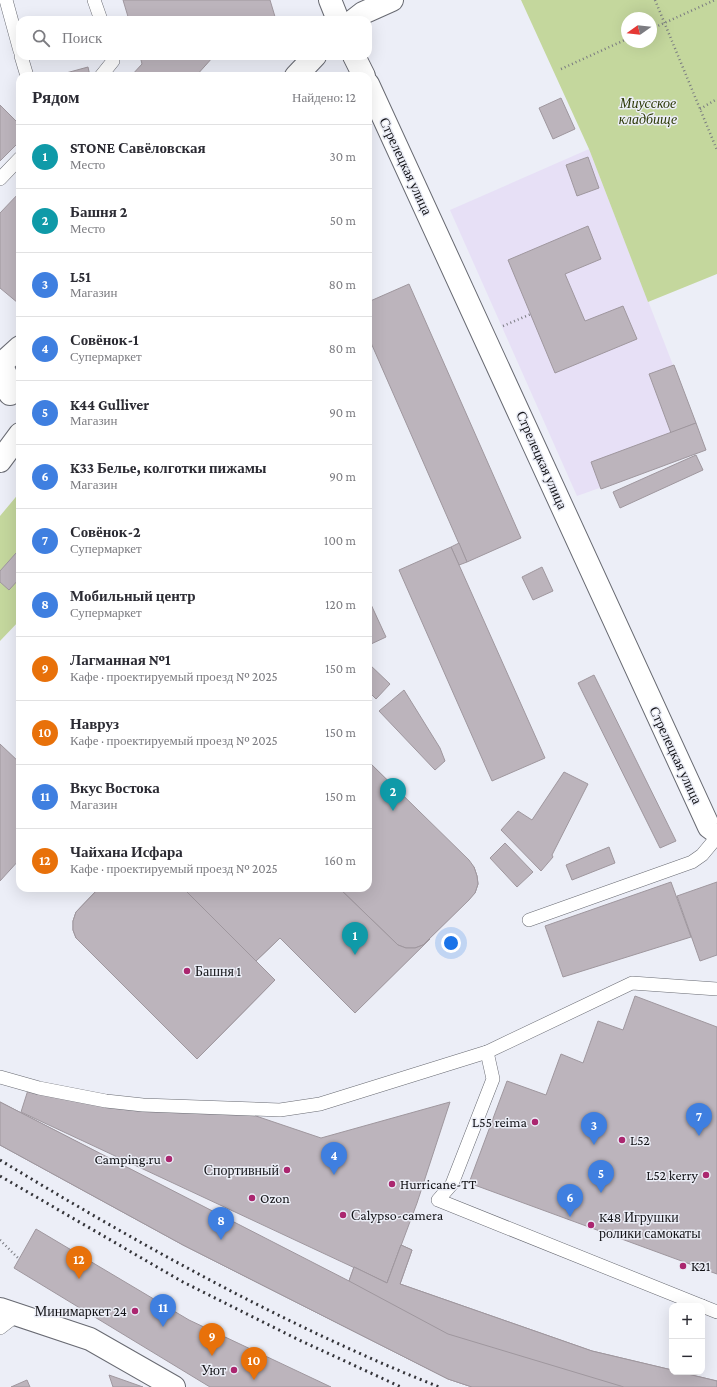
<!DOCTYPE html>
<html lang="ru">
<meta charset="utf-8">
<style>
body{margin:0;font-family:"Crimson Pro",serif;background:#f2f2f3;color:#2b2b33}
.controls{position:absolute;right:12px;bottom:12px;display:grid;overflow:hidden;border-radius:8px;box-shadow:0 4px 16px #0002}
.controls button{width:36px;height:36px;display:grid;place-items:center;padding:0;border:0;border-bottom:1px solid #e1e1e2;background:#fff;color:#2b2b33;font:20px sans-serif}
.compass{position:absolute;left:621px;top:12px;width:36px;height:36px;border-radius:50%;background:#fff;box-shadow:0 4px 16px #0002;rotate:255deg}
.you{position:absolute;left:451px;top:943px;width:14px;height:14px;margin:-10px;border:3px solid #fff;border-radius:50%;background:#1a73e8;box-shadow:0 0 0 6px #1a73e833}
.badge{display:grid;place-items:center;width:26px;height:26px;border-radius:50%;background:#ab266f;color:#fff;font-size:13px;font-weight:700}
.pin{position:absolute;translate:-50% -33px;filter:drop-shadow(0 1px 2px #0008)}
.pin::after{content:'';position:absolute;top:21px;width:14px;height:12px;background:inherit;clip-path:polygon(0 0,100% 0,50% 100%)}
.list{margin:0;padding:0;list-style:none}
h2{display:flex;justify-content:space-between;align-items:center;height:52px;margin:0;padding:0 16px;font-size:17px}
h2 small{font-size:13px;font-weight:400;color:#7c7c81}
.list li{display:grid;grid-template-columns:26px 1fr auto;gap:12px;align-items:center;box-sizing:border-box;height:64px;padding:0 16px;border-top:1px solid #e1e1e2}
.list b{display:block;font-size:15px;white-space:nowrap}
.list p{margin:0;font-size:13px;white-space:nowrap;color:#7c7c81}
.list em{font-size:13px;font-style:normal;color:#7c7c81}
.icon{flex:none;width:22px;height:22px;fill:none;stroke:currentColor;stroke-width:2;stroke-linecap:round;stroke-linejoin:round}
.map{position:relative;flex:none;width:717px;height:1387px;overflow:hidden}
.search{position:absolute;background:#fff;box-shadow:0 4px 16px #0002;left:16px;top:16px;width:356px;height:44px;display:flex;align-items:center;gap:10px;box-sizing:border-box;padding:0 14px;border-radius:12px;color:#7c7c81;font-size:15px}
.panel{position:absolute;background:#fff;box-shadow:0 4px 16px #0002;left:16px;top:72px;width:356px;height:820px;border-radius:12px}
.map>svg:first-child{display:block}
.education{fill:#e7e0f6}
.green{fill:#c4d79d;fill-rule:evenodd}
.building{fill:#bcb4bc;stroke:#9f979e}
.lines{fill:none;stroke-linecap:round;stroke-linejoin:round}
.service-casing{stroke:#686a72;stroke-width:14}
.minor-casing{stroke:#686a72;stroke-width:24}
.tertiary-casing{stroke:#686a72;stroke-width:24}
.path{stroke:#7a7b81;stroke-width:2.5;stroke-dasharray:1 3;stroke-linecap:butt}
.service{stroke:#fff;stroke-width:13}
.minor{stroke:#fff;stroke-width:22}
.tertiary{stroke:#fff;stroke-width:22}
.rail{stroke:#343439;stroke-width:3;stroke-dasharray:2 4;stroke-linecap:butt}
.poi-dot{fill:#ab266f;stroke:#eceef7;stroke-width:1.5}
.labels{text-anchor:middle;dominant-baseline:central;stroke-width:3;stroke-linejoin:round;paint-order:stroke}
.park-label{font-size:14px;font-style:italic;fill:#2b3805;stroke:#eceef7}
.street-label{font-size:14px;fill:#131317;stroke:#eceef7}
.poi-label{font-size:14px;fill:#131317;stroke:#eceef7;text-anchor:start}
</style>
<div class="map">
<svg width="717" height="1387" viewBox="0 0 717 1387">
<rect width="100%" height="100%" fill="#eceef7"/>
<polygon class="education" points="589,149 706,450 577,496 450,210"/>
<g class="green">
<path d="M521,0H717V274L648,302L589,149ZM627,18H651V42H627Z"/>
<polygon points="20,492 20,545 18,548 20,550 20,620 0,641 0,516"/>
</g>
<g class="building">
<polygon points="123,0 270,0 276,20 129,20"/>
<polygon points="140,56 216,56 213,57 196,76 131,76 142,64"/>
<polygon points="88,67 90,76 67,76 66,73"/>
<polygon points="561,98 575,129 553,139 539,108"/>
<polygon points="0,105 20,125 20,141 0,161"/>
<polygon points="588,157 599,188 577,196 566,165"/>
<polygon points="20,192 20,302 18,303 0,288 0,213"/>
<polygon points="588,226 601,259 565,274 585,321 623,306 637,339 555,373 508,260"/>
<polygon points="409,284 521,538 467,562 368,336 368,302"/>
<polygon points="674,365 696,423 671,433 649,374"/>
<polygon points="696,423 706,450 601,489 591,462"/>
<polygon points="696,455 703,470 620,508 613,492"/>
<polygon points="459,543 467,562 459,565 451,547"/>
<polygon points="451,547 545,758 492,781 399,570"/>
<polygon points="16,553 20,557 20,578 9,590 0,582 0,571"/>
<polygon points="542,567 553,591 533,600 522,577"/>
<polygon points="368,598 386,637 371,644 368,637"/>
<polygon points="369,664 390,684 376,699 368,691"/>
<polygon points="594,675 676,841 660,848 578,683"/>
<polygon points="404,690 440,748 445,761 435,770 379,711"/>
<polygon points="0,744 20,763 20,859 0,881"/>
<polygon points="368,761 474,867 477,876 478,884 475,893 355,1013 280,938 256,961 275,980 197,1059 76,938 73,930 73,921 76,912 99,888 368,888"/>
<polygon points="368,761 469,860 474,867 477,876 478,884 475,893 469,900 423,945 415,948 406,948 398,945 339,888 368,888"/>
<polygon points="564,772 588,784 552,855 553,857 541,871 501,830 518,811 532,820"/>
<polygon points="505,843 533,872 517,887 490,858"/>
<polygon points="609,847 615,863 572,880 566,865"/>
<polygon points="671,882 691,937 563,977 545,926"/>
<polygon points="717,882 717,955 700,961 677,896"/>
<polygon points="99,888 183,888 275,980 197,1059 76,938 73,930 73,921 76,912"/>
<polygon points="183,888 339,888 398,945 406,948 415,948 423,945 430,939 355,1013 280,938 256,961"/>
<polygon points="635,996 717,1027 717,1274 469,1183 507,1081 546,1095 561,1054 583,1063 598,1021 623,1030"/>
<polygon points="28,1090 247,1113 321,1138 450,1102 417,1203 387,1283 21,1112"/>
<polygon points="0,1102 448,1334 624,1387 472,1387 448,1379 183,1245 0,1145"/>
<polygon points="0,1102 349,1281 354,1267 387,1283 401,1245 412,1250 400,1284 592,1351 672,1370 672,1372 679,1372 717,1381 717,1387 472,1387 448,1379 183,1245 0,1145"/>
<polygon points="36,1229 189,1320 331,1387 210,1387 14,1268"/>
<polygon points="401,1245 412,1250 400,1284 592,1351 672,1370 672,1372 679,1372 717,1381 717,1387 624,1387 448,1334 349,1281 354,1267 387,1283"/>
<polygon points="109,1375 143,1387 113,1387"/>
<polygon points="27,1380 30,1387 11,1387"/>
</g>
<g class="lines">
<defs>
<g id="service">
<polyline points="6,0 20,51"/>
<polyline points="94,0 101,20"/>
<polyline points="21,56 27,76"/>
<polyline points="101,76 113,61 112,56"/>
<polyline points="0,179 20,158"/>
<polyline points="529,920 692,862 702,855 717,837"/>
<polyline points="487,1052 493,1079 452,1184 438,1200 702,1306"/>
<polyline points="0,1077 39,1088 106,1101 143,1105 280,1110 320,1104 487,1052 632,983 717,989"/>
<polyline points="702,1306 717,1312"/>
<polyline points="0,1328 18,1314"/>
</g>
<g id="minor">
<polyline points="354,56 364,76"/>
<polyline points="368,84 709,827 717,833"/>
<polyline points="0,1309 90,1339 174,1387"/>
</g>
<g id="tertiary">
<polyline points="330,0 338,20"/>
<polyline points="354,20 363,13 392,0"/>
<polyline points="296,76 315,56"/>
<polyline points="0,362 10,383 10,394"/>
<polyline points="0,365 20,347"/>
<polyline points="0,461 20,434"/>
</g>
</defs>
<use href="#service" class="service-casing"/>
<use href="#minor" class="minor-casing"/>
<use href="#tertiary" class="tertiary-casing"/>
<g class="path">
<polyline points="655,0 717,150"/>
<polyline points="651,29 715,0"/>
<polyline points="561,69 627,39"/>
<polyline points="700,109 717,99"/>
<polyline points="503,326 531,314"/>
<polyline points="0,1240 19,1259"/>
</g>
<use href="#service" class="service"/>
<use href="#minor" class="minor"/>
<use href="#tertiary" class="tertiary"/>
<g class="rail">
<path d="M0,1160C140,1245 286,1326 439,1387"/>
<polyline points="0,1176 183,1282 297,1339 401,1387"/>
</g>
</g>
<g class="poi-dot">
<circle cx="187" cy="971" r="4"/>
<circle cx="535" cy="1122" r="4"/>
<circle cx="622" cy="1140" r="4"/>
<circle cx="169" cy="1159" r="4"/>
<circle cx="287" cy="1170" r="4"/>
<circle cx="706" cy="1175" r="4"/>
<circle cx="392" cy="1184" r="4"/>
<circle cx="252" cy="1198" r="4"/>
<circle cx="343" cy="1215" r="4"/>
<circle cx="591" cy="1225" r="4"/>
<circle cx="683" cy="1266" r="4"/>
<circle cx="135" cy="1311" r="4"/>
<circle cx="234" cy="1370" r="4"/>
</g>
<g class="labels">
<g class="park-label">
<text x="648" y="103">Миусское<tspan x="648" dy="16">кладбище</tspan></text>
</g>
<g class="street-label">
<text transform="translate(406 166) rotate(65)">Стрелецкая улица</text>
<text transform="translate(542 460) rotate(66)">Стрелецкая улица</text>
<text transform="translate(676 755) rotate(65)">Стрелецкая улица</text>
</g>
<g class="poi-label">
<text x="195" y="971">Башня 1</text>
<text x="527" y="1122" text-anchor="end">L55 reima</text>
<text x="630" y="1140">L52</text>
<text x="161" y="1159" text-anchor="end">Camping.ru</text>
<text x="279" y="1170" text-anchor="end">Спортивный</text>
<text x="698" y="1175" text-anchor="end">L52 kerry</text>
<text x="400" y="1184">Hurricane-TT</text>
<text x="260" y="1198">Ozon</text>
<text x="351" y="1215">Сalypso-camera</text>
<text x="599" y="1217">K48 Игрушки<tspan x="599" dy="16">ролики самокаты</tspan></text>
<text x="691" y="1266">K21</text>
<text x="127" y="1311" text-anchor="end">Минимаркет 24</text>
<text x="226" y="1370" text-anchor="end">Уют</text>
</g>
</g>
</svg>
<div class="controls">
<button>+</button>
<button>−</button>
</div>
<svg class="compass" viewBox="-18 -18 36 36"><path d="M0-13l5 13h-10z" fill="#e53935"/><path d="M0 13l5-13h-10z" fill="#7c7c81"/></svg>
<div class="you"></div>
<div class="pin badge" style="left:355px;top:955px;background:#0f9aa8">1</div>
<div class="pin badge" style="left:393px;top:811px;background:#0f9aa8">2</div>
<div class="pin badge" style="left:594px;top:1145px;background:#3f7fe0">3</div>
<div class="pin badge" style="left:334px;top:1175px;background:#3f7fe0">4</div>
<div class="pin badge" style="left:601px;top:1193px;background:#3f7fe0">5</div>
<div class="pin badge" style="left:570px;top:1217px;background:#3f7fe0">6</div>
<div class="pin badge" style="left:699px;top:1136px;background:#3f7fe0">7</div>
<div class="pin badge" style="left:221px;top:1240px;background:#3f7fe0">8</div>
<div class="pin badge" style="left:212px;top:1356px;background:#e8710a">9</div>
<div class="pin badge" style="left:254px;top:1380px;background:#e8710a">10</div>
<div class="pin badge" style="left:163px;top:1327px;background:#3f7fe0">11</div>
<div class="pin badge" style="left:79px;top:1279px;background:#e8710a">12</div>
<div class="search"><svg class="icon" aria-label="search" viewBox="0 0 24 24"><circle cx="10" cy="10" r="6"/><path d="M15 15l6 6"/></svg>Поиск</div>
<section class="panel">
<h2>Рядом<small>Найдено: 12</small></h2>
<ul class="list">
<li><span class="badge" style="background:#0f9aa8">1</span><div><b>STONE Савёловская</b><p>Место</p></div><em>30 m</em></li>
<li><span class="badge" style="background:#0f9aa8">2</span><div><b>Башня 2</b><p>Место</p></div><em>50 m</em></li>
<li><span class="badge" style="background:#3f7fe0">3</span><div><b>L51</b><p>Магазин</p></div><em>80 m</em></li>
<li><span class="badge" style="background:#3f7fe0">4</span><div><b>Совёнок-1</b><p>Супермаркет</p></div><em>80 m</em></li>
<li><span class="badge" style="background:#3f7fe0">5</span><div><b>K44 Gulliver</b><p>Магазин</p></div><em>90 m</em></li>
<li><span class="badge" style="background:#3f7fe0">6</span><div><b>K33 Белье, колготки пижамы</b><p>Магазин</p></div><em>90 m</em></li>
<li><span class="badge" style="background:#3f7fe0">7</span><div><b>Совёнок-2</b><p>Супермаркет</p></div><em>100 m</em></li>
<li><span class="badge" style="background:#3f7fe0">8</span><div><b>Мобильный центр</b><p>Супермаркет</p></div><em>120 m</em></li>
<li><span class="badge" style="background:#e8710a">9</span><div><b>Лагманная №1</b><p>Кафе · проектируемый проезд № 2025</p></div><em>150 m</em></li>
<li><span class="badge" style="background:#e8710a">10</span><div><b>Навруз</b><p>Кафе · проектируемый проезд № 2025</p></div><em>150 m</em></li>
<li><span class="badge" style="background:#3f7fe0">11</span><div><b>Вкус Востока</b><p>Магазин</p></div><em>150 m</em></li>
<li><span class="badge" style="background:#e8710a">12</span><div><b>Чайхана Исфара</b><p>Кафе · проектируемый проезд № 2025</p></div><em>160 m</em></li>
</ul>
</section>
</div>
